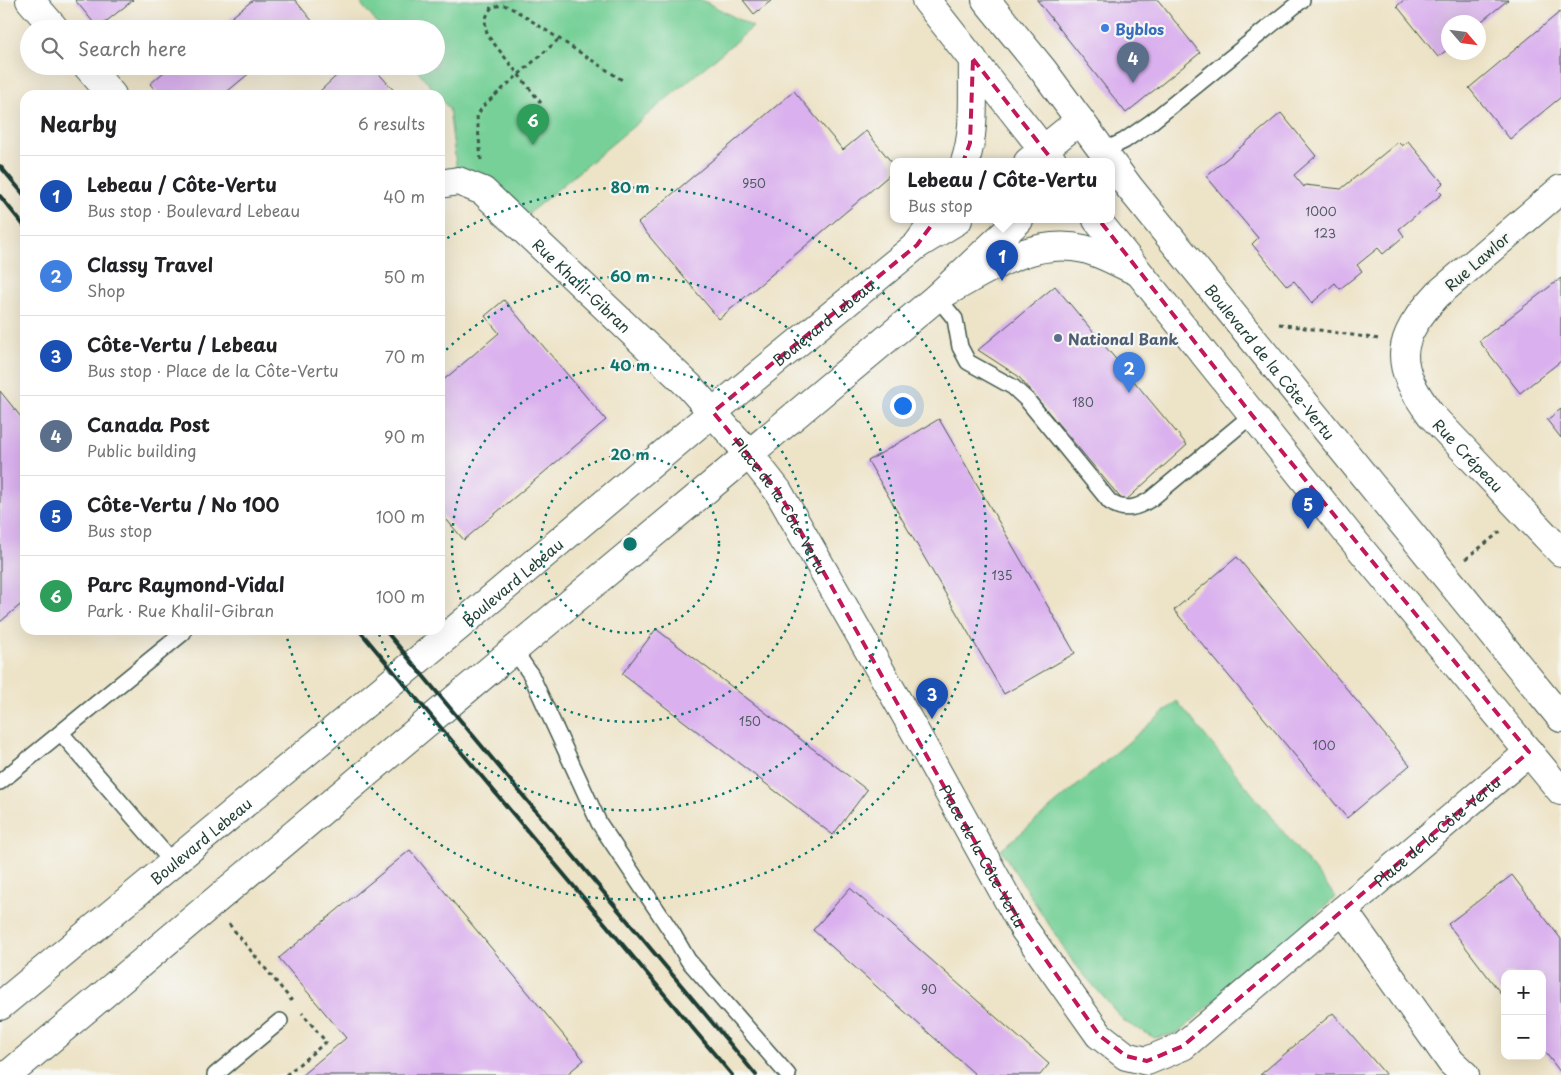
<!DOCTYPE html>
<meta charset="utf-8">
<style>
body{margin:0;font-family:"Playpen Sans",sans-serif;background:#f2f2f2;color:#202124}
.controls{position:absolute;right:15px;bottom:15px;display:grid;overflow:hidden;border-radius:10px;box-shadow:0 5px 20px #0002}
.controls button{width:45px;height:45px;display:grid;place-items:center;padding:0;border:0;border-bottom:1px solid #e0e0e0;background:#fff;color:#202124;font:25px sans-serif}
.compass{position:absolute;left:1441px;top:15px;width:45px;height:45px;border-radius:50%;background:#fff;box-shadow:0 5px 20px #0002;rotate:118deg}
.you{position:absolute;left:902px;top:405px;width:18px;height:18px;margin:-12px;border:4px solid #fff;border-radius:50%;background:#1a73e8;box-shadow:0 0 0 8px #1a73e833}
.badge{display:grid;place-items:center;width:32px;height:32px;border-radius:50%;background:#b5179e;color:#fff;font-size:16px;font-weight:700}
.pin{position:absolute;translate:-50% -41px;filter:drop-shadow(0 1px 2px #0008)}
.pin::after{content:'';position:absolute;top:26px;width:18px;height:15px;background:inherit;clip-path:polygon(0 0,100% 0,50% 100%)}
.popup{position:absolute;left:890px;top:158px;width:225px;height:65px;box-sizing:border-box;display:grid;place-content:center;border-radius:10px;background:#fff;filter:drop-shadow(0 1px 4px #0005);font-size:16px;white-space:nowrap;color:#757577}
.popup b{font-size:19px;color:#202124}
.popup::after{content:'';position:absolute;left:50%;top:100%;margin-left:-10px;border:10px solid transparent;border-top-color:#fff}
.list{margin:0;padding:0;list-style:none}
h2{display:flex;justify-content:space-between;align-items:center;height:65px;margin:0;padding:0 20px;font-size:21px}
h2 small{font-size:16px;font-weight:400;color:#757577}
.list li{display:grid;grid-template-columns:32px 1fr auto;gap:15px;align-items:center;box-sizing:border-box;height:80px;padding:0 20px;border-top:1px solid #e0e0e0}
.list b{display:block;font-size:19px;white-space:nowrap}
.list p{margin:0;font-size:16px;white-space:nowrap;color:#757577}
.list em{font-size:16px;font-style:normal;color:#757577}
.icon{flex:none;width:28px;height:28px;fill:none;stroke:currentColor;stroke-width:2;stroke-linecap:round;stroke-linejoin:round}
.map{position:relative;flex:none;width:1561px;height:1075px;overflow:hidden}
.search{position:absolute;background:#fff;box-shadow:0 5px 20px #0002;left:20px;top:20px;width:425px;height:55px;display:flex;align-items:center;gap:12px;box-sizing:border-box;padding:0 18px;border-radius:28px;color:#757577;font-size:19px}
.panel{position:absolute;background:#fff;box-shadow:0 5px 20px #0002;left:20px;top:90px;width:425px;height:545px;border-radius:15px}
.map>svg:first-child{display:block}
.green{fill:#76d097;stroke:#4a8666}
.building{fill:#dab1ee}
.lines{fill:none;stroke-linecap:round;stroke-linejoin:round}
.service-casing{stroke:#3e564a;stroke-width:18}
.minor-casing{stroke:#3e564a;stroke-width:30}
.tertiary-casing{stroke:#3e564a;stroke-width:30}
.secondary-casing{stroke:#3e564a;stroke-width:30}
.path{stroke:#3e564a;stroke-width:3;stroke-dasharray:4 4;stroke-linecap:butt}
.service{stroke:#fff;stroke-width:15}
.minor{stroke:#fff;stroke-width:28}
.tertiary{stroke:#fff;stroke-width:28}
.secondary{stroke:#fff;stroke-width:28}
.rail{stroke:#1f3d34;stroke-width:4}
.marked{fill:none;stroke:#c2185b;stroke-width:4;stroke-dasharray:10 6;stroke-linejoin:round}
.ring{fill:none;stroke:#0f766e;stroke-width:2.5;stroke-dasharray:2.5 5}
.shop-dot{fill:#3f7fe0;stroke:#f6f6f2;stroke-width:2}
.service-dot{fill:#5c6f8a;stroke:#f6f6f2;stroke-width:2}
.labels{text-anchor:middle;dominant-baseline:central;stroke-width:4.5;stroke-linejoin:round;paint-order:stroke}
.number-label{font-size:12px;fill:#4e5a62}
.shop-label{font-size:15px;font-weight:bold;fill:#366cbe;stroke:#f6f6f2;text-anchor:start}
.street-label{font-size:15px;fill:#1f3d34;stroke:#f6f6f2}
.service-label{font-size:15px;font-weight:bold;fill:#4e5e75;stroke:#f6f6f2;text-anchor:start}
.centre{fill:#0f766e;stroke:#f6f6f2;stroke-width:2.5}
.ring-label{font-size:15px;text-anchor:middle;font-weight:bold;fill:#0f766e;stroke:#f6f6f2;stroke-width:4.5;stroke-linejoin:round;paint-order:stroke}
</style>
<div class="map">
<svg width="1561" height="1075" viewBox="0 0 1561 1075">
<rect width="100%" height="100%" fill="#f6f6f2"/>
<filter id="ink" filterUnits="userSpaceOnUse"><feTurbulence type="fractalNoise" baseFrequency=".02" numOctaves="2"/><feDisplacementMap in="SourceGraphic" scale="10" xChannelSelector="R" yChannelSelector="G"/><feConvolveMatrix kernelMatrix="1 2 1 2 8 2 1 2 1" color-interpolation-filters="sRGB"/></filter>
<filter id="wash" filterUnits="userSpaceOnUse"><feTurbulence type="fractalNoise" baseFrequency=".0096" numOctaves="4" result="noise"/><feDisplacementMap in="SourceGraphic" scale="20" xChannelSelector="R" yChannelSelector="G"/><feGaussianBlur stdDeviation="1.12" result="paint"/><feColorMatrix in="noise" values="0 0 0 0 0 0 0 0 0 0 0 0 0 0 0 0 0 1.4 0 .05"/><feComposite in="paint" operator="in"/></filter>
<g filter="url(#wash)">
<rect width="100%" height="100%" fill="#ede3c7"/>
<g class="green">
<polygon points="365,0 702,0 753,27 517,223 458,181 449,109 440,97 440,95 438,95 414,66 436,66 436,29 382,29 361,4"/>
<polygon points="1177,701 1336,897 1178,1033 1155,1038 1125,1022 1073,962 1001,850"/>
</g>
<g id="blocks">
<g class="building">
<polygon points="75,0 133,0 98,28"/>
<polygon points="253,0 295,0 313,22 304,29 217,29"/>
<polygon points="743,0 772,0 754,14"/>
<polygon points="1037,0 1158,0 1200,53 1126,113"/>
<polygon points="1404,0 1508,0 1478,24 1478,22 1448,22 1448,49 1438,57 1397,6"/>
<polygon points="1561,11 1561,97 1510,139 1469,88"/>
<polygon points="171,66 258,66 223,95 159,95 150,84"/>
<polygon points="347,66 372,66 398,95 324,95 320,91"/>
<polygon points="794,91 843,150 866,131 893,164 893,172 719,319 638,223"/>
<polygon points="1281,113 1316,156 1294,175 1304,187 1305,185 1341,189 1398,142 1402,146 1408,141 1443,183 1437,189 1442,194 1399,229 1404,236 1383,254 1378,248 1357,265 1362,271 1340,289 1335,283 1312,303 1294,281 1287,286 1252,244 1258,238 1206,176"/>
<polygon points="1561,278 1561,361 1520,393 1479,341"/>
<polygon points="1055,286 1187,445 1124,502 1018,376 978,350"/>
<polygon points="504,300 606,420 464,540 440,512 440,383 499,333 485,316"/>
<polygon points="0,391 25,422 25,601 0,622"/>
<polygon points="1561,409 1561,438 1547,420"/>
<polygon points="939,419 1075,653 1004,694 868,461"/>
<polygon points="1237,557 1410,765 1347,818 1174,610"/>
<polygon points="656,629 867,790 833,835 622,674"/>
<polygon points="410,850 584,1060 566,1075 302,1075 346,1038 279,958"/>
<polygon points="1512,875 1561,939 1561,1073 1542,1048 1542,974 1505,974 1505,999 1448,924"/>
<polygon points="850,888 1049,1064 1040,1075 976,1075 813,930"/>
<polygon points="1333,1013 1386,1075 1260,1075"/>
</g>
</g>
</g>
<g filter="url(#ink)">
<use href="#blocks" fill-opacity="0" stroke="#3e564a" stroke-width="1"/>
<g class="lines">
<defs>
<g id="service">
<polyline points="1103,151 1124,141 1150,123 1302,0"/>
<path d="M937,297L955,319L960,347L968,362L1013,387L1027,400L1110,502C1125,512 1137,508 1151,499L1252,415"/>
<polyline points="514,650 531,675 599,823 673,934 688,960 788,1075"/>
<polyline points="61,733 173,863"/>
<polyline points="0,782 183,633"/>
<polyline points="215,1075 280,1021"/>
</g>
<g id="minor">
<polyline points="30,0 55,29"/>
<polyline points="87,66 112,95"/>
<path id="s1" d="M440,184L458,181L483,191L690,387L749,454L778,491L913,728L1024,929L1099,1035L1126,1056L1147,1061L1183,1046L1529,752"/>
<path id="s2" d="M1561,189L1438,294C1395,340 1393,364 1431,415L1561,552"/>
<polyline points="1343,910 1451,1062 1465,1075"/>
</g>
<g id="tertiary">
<polyline points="1028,162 1080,120"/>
<path id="s3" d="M0,1006L458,627L713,412L917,245L958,220"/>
<polyline points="8,1075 399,746 937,297 1019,220"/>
</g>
<g id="secondary">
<polyline points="926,0 1053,162"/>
<path id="s4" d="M986,0L1043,70L1129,187L1561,718"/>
<path d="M965,162C976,130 972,92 973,59"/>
<polyline points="1097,220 1349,535 1561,791"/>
<polyline points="917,245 935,220"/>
<path d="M937,297C982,274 1030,236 1084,249C1101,253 1118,263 1134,270"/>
</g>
</defs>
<use href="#service" class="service-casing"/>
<use href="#minor" class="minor-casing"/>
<use href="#tertiary" class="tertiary-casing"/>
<use href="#secondary" class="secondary-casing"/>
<g class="path">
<path d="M541,103L488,36C484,24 484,18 492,7L504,5L515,10L622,80"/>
<polyline points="481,160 477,116 483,106 559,39"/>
<polyline points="1279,324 1379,339"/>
<polyline points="1466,559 1501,531"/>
<polyline points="229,924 292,1001"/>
<polyline points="286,1075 326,1042 302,1013"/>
</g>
<use href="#service" class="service"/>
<use href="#minor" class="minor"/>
<use href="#tertiary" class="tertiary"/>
<use href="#secondary" class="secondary"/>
<g class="rail">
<polyline points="0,166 25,196"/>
<polyline points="0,196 25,227"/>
<polyline points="359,630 732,1075"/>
<polyline points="385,630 756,1075"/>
</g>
</g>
</g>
<path class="marked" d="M973,59L1252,415L1529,752L1183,1046L1147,1061L1126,1056L1099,1035L1024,929L778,491L713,412L917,245L949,201L970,143Z"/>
<g class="ring">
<circle cx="630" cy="544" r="89"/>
<circle cx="630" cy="544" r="178"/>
<path d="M441 355A267 267 0 1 1 378 631"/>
<path d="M441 242A356 356 0 1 1 285 630"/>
</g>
<circle class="shop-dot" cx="1105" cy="28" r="5"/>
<circle class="service-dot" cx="1058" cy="338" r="5"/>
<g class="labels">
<g class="number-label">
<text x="754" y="183">950</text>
<text x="1321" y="211">1000</text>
<text x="1325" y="233">123</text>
<text x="1083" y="402">180</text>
<text x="1002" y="575">135</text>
<text x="750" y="721">150</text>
<text x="1324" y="745">100</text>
<text x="929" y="989">90</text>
</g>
<g class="shop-label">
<text x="1115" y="28">Byblos</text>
</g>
<g class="street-label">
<text transform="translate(1477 261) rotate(-41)">Rue Lawlor</text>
<text stroke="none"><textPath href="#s1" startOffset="182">Rue Khalil-Gibran</textPath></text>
<text stroke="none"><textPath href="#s3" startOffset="1070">Boulevard Lebeau</textPath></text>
<text stroke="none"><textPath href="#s4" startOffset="460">Boulevard de la Côte-Vertu</textPath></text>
<text stroke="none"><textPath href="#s2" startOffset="355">Rue Crépeau</textPath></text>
<text stroke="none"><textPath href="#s1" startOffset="480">Place de la Côte-Vertu</textPath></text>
<text stroke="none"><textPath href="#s3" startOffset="665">Boulevard Lebeau</textPath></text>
<text stroke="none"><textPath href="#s1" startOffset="1526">Place de la Côte-Vertu</textPath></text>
<text stroke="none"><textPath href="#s3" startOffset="260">Boulevard Lebeau</textPath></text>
<text stroke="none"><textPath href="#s1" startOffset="885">Place de la Côte-Vertu</textPath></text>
</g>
<g class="service-label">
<text x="1068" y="338">National Bank</text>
</g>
</g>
<circle cx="630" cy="544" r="8" class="centre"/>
<g class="ring-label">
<text x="630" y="193">80 m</text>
<text x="630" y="282">60 m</text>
<text x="630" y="371">40 m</text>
<text x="630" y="460">20 m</text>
</g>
</svg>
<div class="controls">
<button>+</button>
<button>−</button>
</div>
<svg class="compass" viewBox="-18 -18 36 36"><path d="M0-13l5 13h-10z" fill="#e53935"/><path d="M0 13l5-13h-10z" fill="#757577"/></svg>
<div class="you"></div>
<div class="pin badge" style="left:1002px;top:281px;background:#1a4fb4">1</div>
<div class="popup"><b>Lebeau / Côte-Vertu</b>Bus stop</div>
<div class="pin badge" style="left:1129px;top:393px;background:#3f7fe0">2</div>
<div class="pin badge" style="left:932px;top:719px;background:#1a4fb4">3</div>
<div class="pin badge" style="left:1133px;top:83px;background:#5c6f8a">4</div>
<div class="pin badge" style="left:1308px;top:529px;background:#1a4fb4">5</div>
<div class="pin badge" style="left:533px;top:145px;background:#2e9e5b">6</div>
<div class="search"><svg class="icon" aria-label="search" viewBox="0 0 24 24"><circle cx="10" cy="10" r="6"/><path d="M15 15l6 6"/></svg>Search here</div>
<section class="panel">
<h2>Nearby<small>6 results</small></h2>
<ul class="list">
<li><span class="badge" style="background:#1a4fb4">1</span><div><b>Lebeau / Côte-Vertu</b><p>Bus stop · Boulevard Lebeau</p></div><em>40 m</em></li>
<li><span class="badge" style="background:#3f7fe0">2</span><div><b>Classy Travel</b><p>Shop</p></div><em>50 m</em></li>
<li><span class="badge" style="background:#1a4fb4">3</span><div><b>Côte-Vertu / Lebeau</b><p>Bus stop · Place de la Côte-Vertu</p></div><em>70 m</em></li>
<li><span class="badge" style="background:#5c6f8a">4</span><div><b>Canada Post</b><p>Public building</p></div><em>90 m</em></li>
<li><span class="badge" style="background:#1a4fb4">5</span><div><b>Côte-Vertu / No 100</b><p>Bus stop</p></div><em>100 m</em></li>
<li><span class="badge" style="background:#2e9e5b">6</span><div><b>Parc Raymond-Vidal</b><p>Park · Rue Khalil-Gibran</p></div><em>100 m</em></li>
</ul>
</section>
</div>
